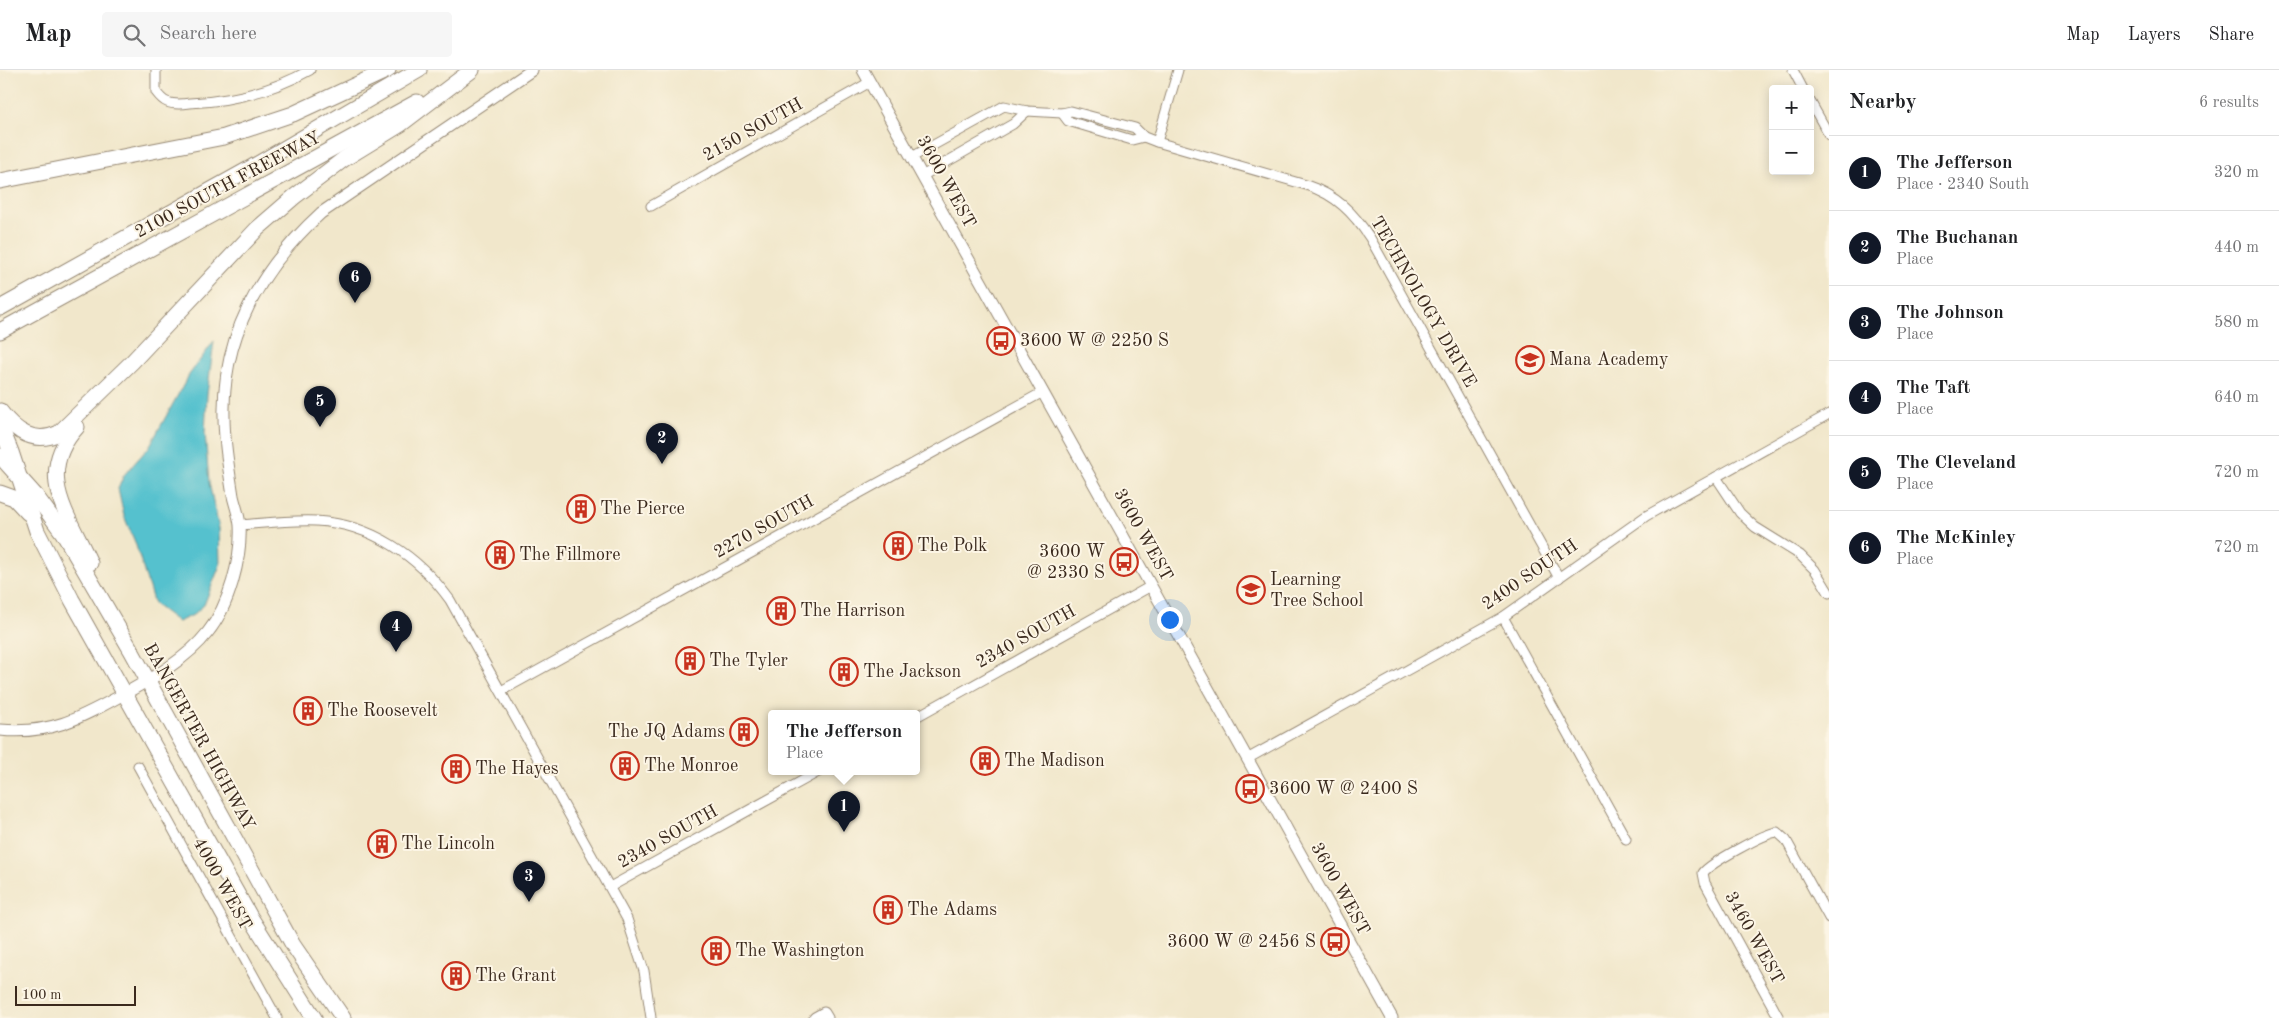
<!DOCTYPE html>
<meta charset="utf-8">
<style>
body{margin:0;font-family:"Old Standard TT",serif;background:#f6f6f6;color:#202124}
.controls{position:absolute;right:15px;top:15px;display:grid;overflow:hidden;border-radius:5px;box-shadow:0 2px 12px #0003}
.controls button{width:45px;height:45px;display:grid;place-items:center;padding:0;border:0;border-bottom:1px solid #e0e0e0;background:#fff;color:#202124;font:25px sans-serif}
.scale{position:absolute;left:15px;bottom:12px;width:121px;box-sizing:border-box;padding-left:5px;border:2px solid #3b2a1e;border-top:0;font-size:14px;line-height:18px;white-space:nowrap;color:#3b2a1e;-webkit-text-stroke:4px #fcf5e5;paint-order:stroke}
.you{position:absolute;left:1169px;top:549px;width:18px;height:18px;margin:-12px;border:4px solid #fff;border-radius:50%;background:#1a73e8;box-shadow:0 0 0 8px #1a73e833}
.badge{display:grid;place-items:center;width:32px;height:32px;border-radius:50%;background:#111827;color:#fff;font-size:16px;font-weight:700}
.pin{position:absolute;translate:-50% -41px;filter:drop-shadow(0 1px 2px #0008)}
.pin::after{content:'';position:absolute;top:26px;width:18px;height:15px;background:inherit;clip-path:polygon(0 0,100% 0,50% 100%)}
.popup{position:absolute;left:768px;top:640px;width:152px;height:65px;box-sizing:border-box;display:grid;place-content:center;border-radius:5px;background:#fff;filter:drop-shadow(0 1px 4px #0005);font-size:16px;white-space:nowrap;color:#757577}
.popup b{font-size:19px;color:#202124}
.popup::after{content:'';position:absolute;left:50%;top:100%;margin-left:-10px;border:10px solid transparent;border-top-color:#fff}
.list{margin:0;padding:0;list-style:none}
h2{display:flex;justify-content:space-between;align-items:center;height:65px;margin:0;padding:0 20px;font-size:21px}
h2 small{font-size:16px;font-weight:400;color:#757577}
.list li{display:grid;grid-template-columns:32px 1fr auto;gap:15px;align-items:center;box-sizing:border-box;height:75px;padding:0 20px;border-top:1px solid #e0e0e0}
.list b{display:block;font-size:19px;white-space:nowrap}
.list p{margin:0;font-size:16px;white-space:nowrap;color:#757577}
.list em{font-size:16px;font-style:normal;color:#757577}
.icon{flex:none;width:28px;height:28px;fill:none;stroke:currentColor;stroke-width:2;stroke-linecap:round;stroke-linejoin:round}
.map{position:relative;flex:none;width:1829px;height:948px;overflow:hidden}
header{display:flex;align-items:center;gap:30px;box-sizing:border-box;height:70px;padding:0 25px;background:#fff;border-bottom:1px solid #e0e0e0}
header strong{font-size:24px}
nav{display:flex;gap:28px;margin-inline-start:auto;font-size:18px}
.search{width:350px;height:45px;background:#f6f6f6;display:flex;align-items:center;gap:12px;box-sizing:border-box;padding:0 18px;border-radius:5px;color:#757577;font-size:19px}
main{display:flex}
aside{flex:1;background:#fff}
.map>svg:first-child{display:block}
.water{fill:#54c1ce;stroke:#487676}
.lines{fill:none;stroke-linecap:round;stroke-linejoin:round}
.street-casing{stroke:#968874;stroke-width:11}
.secondary-casing{stroke:#968874;stroke-width:13}
.highway-casing{stroke:#968874;stroke-width:17}
.street{stroke:#fff;stroke-width:9}
.secondary{stroke:#fff;stroke-width:11}
.highway{stroke:#fff;stroke-width:15}
.labels{text-anchor:middle;dominant-baseline:central;stroke-width:4;stroke-linejoin:round;paint-order:stroke}
.street-label{font-size:18px;fill:#3b2a1e;stroke:#fcf5e5}
.poi-label{font-size:18px;fill:#3b2a1e;stroke:#fcf5e5;text-anchor:start}
</style>
<header>
<strong>Map</strong>
<div class="search"><svg class="icon" aria-label="search" viewBox="0 0 24 24"><circle cx="10" cy="10" r="6"/><path d="M15 15l6 6"/></svg>Search here</div>
<nav><a>Map</a><a>Layers</a><a>Share</a></nav>
</header>
<main>
<div class="map">
<svg width="1829" height="948" viewBox="0 0 1829 948">
<rect width="100%" height="100%" fill="#fcf5e5"/>
<filter id="ink" filterUnits="userSpaceOnUse"><feTurbulence type="fractalNoise" baseFrequency=".02" numOctaves="2"/><feDisplacementMap in="SourceGraphic" scale="10" xChannelSelector="R" yChannelSelector="G"/><feConvolveMatrix kernelMatrix="1 2 1 2 8 2 1 2 1" color-interpolation-filters="sRGB"/></filter>
<filter id="wash" filterUnits="userSpaceOnUse"><feTurbulence type="fractalNoise" baseFrequency=".0096" numOctaves="4" result="noise"/><feDisplacementMap in="SourceGraphic" scale="20" xChannelSelector="R" yChannelSelector="G"/><feGaussianBlur stdDeviation="1.12" result="paint"/><feColorMatrix in="noise" values="0 0 0 0 0 0 0 0 0 0 0 0 0 0 0 0 0 1.4 0 .05"/><feComposite in="paint" operator="in"/></filter>
<g filter="url(#wash)">
<rect width="100%" height="100%" fill="#f1e7cb"/>
<polygon class="water" points="214,271 207,324 205,363 209,413 219,458 220,495 204,535 193,545 178,552 154,534 135,472 124,446 118,419 124,405 149,377 189,305"/>
</g>
<g filter="url(#ink)">
<g class="lines">
<defs>
<g id="street">
<path d="M156,0V22C159,26 162,30 167,32C174,35 183,34 190,33C232,31 273,21 310,0"/>
<polyline points="1793,0 1803,19"/>
<polyline points="1810,31 1829,65"/>
<polyline points="1062,43 1068,51 1132,70 1144,67"/>
<polyline points="1157,72 1178,0"/>
<path d="M912,87L1004,36L1027,41L1062,43L1071,41L1135,58L1144,67L1157,72L1306,115C1336,125 1353,142 1370,168L1559,508"/>
<polyline points="922,106 1013,54 1027,41"/>
<polyline points="651,136 870,12"/>
<polyline points="1716,407 1740,443 1755,457 1800,485 1815,500 1829,523"/>
<path d="M240,455C265,453 291,450 316,451C372,454 418,486 450,530L627,849L644,901L651,948"/>
<polyline points="1503,547 1626,769"/>
<polyline points="501,621 1043,322"/>
<polyline points="916,647 1151,516"/>
<polyline points="1247,689 1503,547 1646,446 1829,344"/>
<polyline points="138,696 277,948"/>
<polyline points="610,817 820,701"/>
<path d="M1779,948L1705,813L1703,803C1710,793 1765,763 1777,762L1786,770L1829,848"/>
</g>
<g id="secondary">
<polyline points="863,0 1392,948"/>
<path d="M0,660C51,665 80,648 124,624C153,608 187,589 208,562C229,536 242,488 240,455C239,445 235,435 233,426C229,399 224,374 224,347C222,264 261,198 321,143L532,0"/>
<polyline points="815,948 824,943 827,948"/>
</g>
<g id="highway">
<polyline points="0,111 224,67 293,44 388,0"/>
<polyline points="0,238 249,99 419,0"/>
<polyline points="0,261 417,32"/>
<path d="M0,341C15,361 34,375 59,363L132,292L257,159L294,127L344,89L401,54L472,0"/>
<polyline points="0,355 11,382 37,461 72,530 249,845 314,948"/>
<path d="M77,357C34,404 68,444 90,493"/>
<polyline points="0,386 36,426 63,463 131,580 293,875 343,948"/>
<polyline points="0,423 14,428 28,443"/>
</g>
</defs>
<use href="#street" class="street-casing"/>
<use href="#secondary" class="secondary-casing"/>
<use href="#highway" class="highway-casing"/>
<use href="#street" class="street"/>
<use href="#secondary" class="secondary"/>
<use href="#highway" class="highway"/>
</g>
</g>
<defs>
<symbol id="bus-ring" viewBox="-11 -11 22 22"><circle r="9.5" fill="#fcf5e5" stroke="#c8321e" stroke-width="1.5"/><path d="M-5-6H5V4H4V6H2V4H-2V6H-4V4H-5ZM-3.5-4V0h7V-4ZM-3.5 1.2v1.5H-2V1.2ZM2 1.2v1.5H3.5V1.2Z" fill="#c8321e"/></symbol>
<symbol id="school-ring" viewBox="-11 -11 22 22"><circle r="9.5" fill="#fcf5e5" stroke="#c8321e" stroke-width="1.5"/><path d="M0-5L7-2L0 1L-7-2ZM-4 1L0 2.5L4 1V4Q0 6-4 4Z" fill="#c8321e"/></symbol>
<symbol id="building-ring" viewBox="-11 -11 22 22"><circle r="9.5" fill="#fcf5e5" stroke="#c8321e" stroke-width="1.5"/><path d="M-4-6H4V6H1V3H-1V6H-4ZM-2.5-4.3h1.7v1.8h-1.7ZM.8-4.3h1.7v1.8H.8ZM-2.5-1h1.7V.8h-1.7ZM.8-1h1.7V.8H.8Z" fill="#c8321e"/></symbol>
</defs>
<g fill-rule="evenodd">
<use href="#bus-ring" x="985" y="255" width="32" height="32"/>
<use href="#school-ring" x="1514" y="274" width="32" height="32"/>
<use href="#building-ring" x="565" y="423" width="32" height="32"/>
<use href="#building-ring" x="882" y="460" width="32" height="32"/>
<use href="#building-ring" x="484" y="469" width="32" height="32"/>
<use href="#bus-ring" x="1108" y="476" width="32" height="32"/>
<use href="#school-ring" x="1235" y="504" width="32" height="32"/>
<use href="#building-ring" x="765" y="525" width="32" height="32"/>
<use href="#building-ring" x="674" y="575" width="32" height="32"/>
<use href="#building-ring" x="828" y="586" width="32" height="32"/>
<use href="#building-ring" x="292" y="625" width="32" height="32"/>
<use href="#building-ring" x="728" y="646" width="32" height="32"/>
<use href="#building-ring" x="969" y="675" width="32" height="32"/>
<use href="#building-ring" x="609" y="680" width="32" height="32"/>
<use href="#building-ring" x="440" y="683" width="32" height="32"/>
<use href="#bus-ring" x="1234" y="703" width="32" height="32"/>
<use href="#building-ring" x="366" y="758" width="32" height="32"/>
<use href="#building-ring" x="872" y="824" width="32" height="32"/>
<use href="#bus-ring" x="1319" y="856" width="32" height="32"/>
<use href="#building-ring" x="700" y="865" width="32" height="32"/>
<use href="#building-ring" x="440" y="890" width="32" height="32"/>
</g>
<g class="labels">
<g class="street-label">
<text transform="translate(753 60) rotate(-29)">2150 SOUTH</text>
<text transform="translate(946 112) rotate(61)">3600 WEST</text>
<text transform="translate(228 115) rotate(-28)">2100 SOUTH FREEWAY</text>
<text transform="translate(1423 232) rotate(60)">TECHNOLOGY DRIVE</text>
<text transform="translate(764 457) rotate(-29)">2270 SOUTH</text>
<text transform="translate(1143 465) rotate(61)">3600 WEST</text>
<text transform="translate(1530 505) rotate(-34)">2400 SOUTH</text>
<text transform="translate(1026 567) rotate(-29)">2340 SOUTH</text>
<text transform="translate(199 667) rotate(61)">BANGERTER HIGHWAY</text>
<text transform="translate(668 767) rotate(-29)">2340 SOUTH</text>
<text transform="translate(222 814) rotate(61)">4000 WEST</text>
<text transform="translate(1340 819) rotate(61)">3600 WEST</text>
<text transform="translate(1754 868) rotate(61)">3460 WEST</text>
</g>
<g class="poi-label">
<text x="1020" y="271">3600 W @ 2250 S</text>
<text x="1549" y="290">Mana Academy</text>
<text x="600" y="439">The Pierce</text>
<text x="917" y="476">The Polk</text>
<text x="1105" y="482" text-anchor="end">3600 W<tspan x="1105" dy="21">@ 2330 S</tspan></text>
<text x="519" y="485">The Fillmore</text>
<text x="1270" y="510">Learning<tspan x="1270" dy="21">Tree School</tspan></text>
<text x="800" y="541">The Harrison</text>
<text x="709" y="591">The Tyler</text>
<text x="863" y="602">The Jackson</text>
<text x="327" y="641">The Roosevelt</text>
<text x="725" y="662" text-anchor="end">The JQ Adams</text>
<text x="1004" y="691">The Madison</text>
<text x="644" y="696">The Monroe</text>
<text x="475" y="699">The Hayes</text>
<text x="1269" y="719">3600 W @ 2400 S</text>
<text x="401" y="774">The Lincoln</text>
<text x="907" y="840">The Adams</text>
<text x="1316" y="872" text-anchor="end">3600 W @ 2456 S</text>
<text x="735" y="881">The Washington</text>
<text x="475" y="906">The Grant</text>
</g>
</g>
</svg>
<div class="controls">
<button>+</button>
<button>−</button>
</div>
<div class="scale">100 m</div>
<div class="you"></div>
<div class="pin badge" style="left:844px;top:762px">1</div>
<div class="popup"><b>The Jefferson</b>Place</div>
<div class="pin badge" style="left:662px;top:394px">2</div>
<div class="pin badge" style="left:529px;top:832px">3</div>
<div class="pin badge" style="left:396px;top:582px">4</div>
<div class="pin badge" style="left:320px;top:357px">5</div>
<div class="pin badge" style="left:355px;top:233px">6</div>
</div>
<aside>
<h2>Nearby<small>6 results</small></h2>
<ul class="list">
<li><span class="badge">1</span><div><b>The Jefferson</b><p>Place · 2340 South</p></div><em>320 m</em></li>
<li><span class="badge">2</span><div><b>The Buchanan</b><p>Place</p></div><em>440 m</em></li>
<li><span class="badge">3</span><div><b>The Johnson</b><p>Place</p></div><em>580 m</em></li>
<li><span class="badge">4</span><div><b>The Taft</b><p>Place</p></div><em>640 m</em></li>
<li><span class="badge">5</span><div><b>The Cleveland</b><p>Place</p></div><em>720 m</em></li>
<li><span class="badge">6</span><div><b>The McKinley</b><p>Place</p></div><em>720 m</em></li>
</ul>
</aside>
</main>
